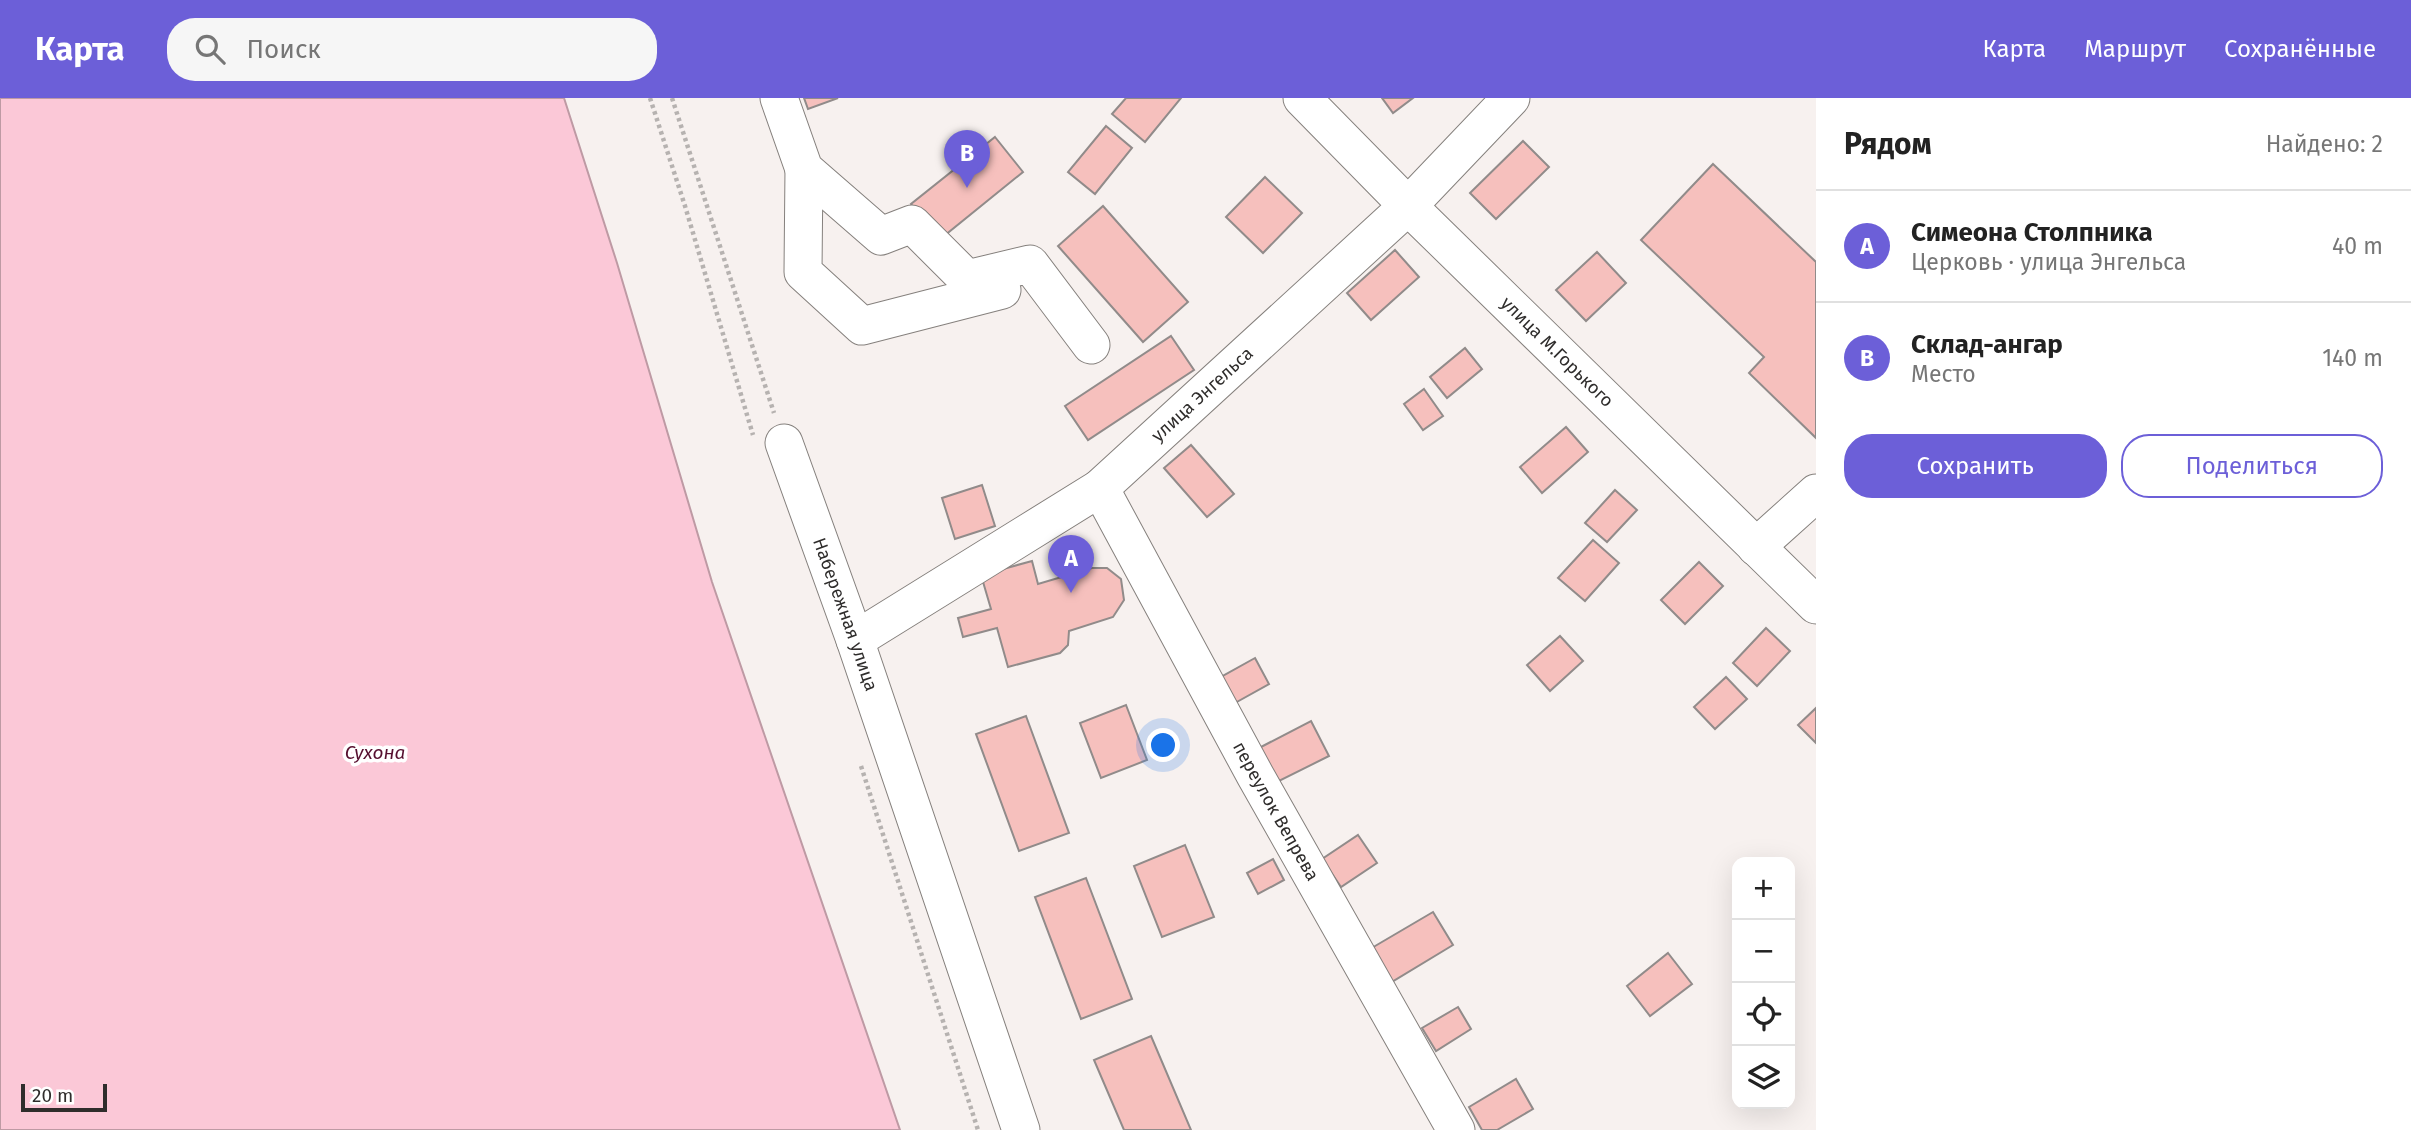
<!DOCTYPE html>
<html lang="ru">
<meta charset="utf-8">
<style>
body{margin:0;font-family:"Fira Sans",sans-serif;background:#f6f6f6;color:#222}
.controls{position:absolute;right:21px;bottom:21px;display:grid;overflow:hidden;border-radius:14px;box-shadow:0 7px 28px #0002}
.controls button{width:63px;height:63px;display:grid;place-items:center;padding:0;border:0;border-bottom:2px solid #e0e0e0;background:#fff;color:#222;font:35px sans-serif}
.scale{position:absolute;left:21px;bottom:18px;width:86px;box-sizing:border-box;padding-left:7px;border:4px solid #2f2d2c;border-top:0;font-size:19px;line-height:24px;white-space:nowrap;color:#2f2d2c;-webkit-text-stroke:5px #fff;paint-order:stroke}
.you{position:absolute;left:1164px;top:648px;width:24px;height:24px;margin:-18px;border:5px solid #fff;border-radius:50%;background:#1a73e8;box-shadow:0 0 0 10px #1a73e833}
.badge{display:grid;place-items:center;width:46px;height:46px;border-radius:50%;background:#6c5fd8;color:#fff;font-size:23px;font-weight:700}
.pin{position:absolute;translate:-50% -58px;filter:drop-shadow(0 2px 4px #0008)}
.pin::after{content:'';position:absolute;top:37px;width:24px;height:21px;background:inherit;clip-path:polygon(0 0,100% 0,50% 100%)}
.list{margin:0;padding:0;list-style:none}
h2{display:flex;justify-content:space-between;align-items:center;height:91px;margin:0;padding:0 28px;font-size:30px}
h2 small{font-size:23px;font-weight:400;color:#767676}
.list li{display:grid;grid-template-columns:46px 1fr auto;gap:21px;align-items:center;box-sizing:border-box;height:112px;padding:0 28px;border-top:2px solid #e0e0e0}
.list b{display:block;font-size:26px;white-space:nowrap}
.list p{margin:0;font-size:23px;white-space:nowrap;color:#767676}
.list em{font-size:23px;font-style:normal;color:#767676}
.actions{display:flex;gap:14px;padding:21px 28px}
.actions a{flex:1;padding:16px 0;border:2px solid #6c5fd8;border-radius:28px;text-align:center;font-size:24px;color:#6c5fd8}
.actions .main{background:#6c5fd8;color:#fff}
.icon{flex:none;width:38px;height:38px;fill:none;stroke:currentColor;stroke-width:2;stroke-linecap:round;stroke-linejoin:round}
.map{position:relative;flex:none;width:1816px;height:1032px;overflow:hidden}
header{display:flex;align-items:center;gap:42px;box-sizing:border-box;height:98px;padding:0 35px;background:#6c5fd8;color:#fff}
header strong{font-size:33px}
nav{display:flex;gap:38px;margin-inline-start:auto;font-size:24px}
.search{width:490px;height:63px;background:#f6f6f6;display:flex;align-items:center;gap:18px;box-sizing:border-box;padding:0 24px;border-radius:28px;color:#767676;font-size:26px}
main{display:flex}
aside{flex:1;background:#fff}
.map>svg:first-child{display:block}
.water{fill:#fbc8d7;stroke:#be9aa4;stroke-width:2}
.building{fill:#f6c0bd;stroke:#918b8a;stroke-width:2}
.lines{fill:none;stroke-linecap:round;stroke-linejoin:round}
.minor-casing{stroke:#85807d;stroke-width:39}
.path{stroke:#b6b2b0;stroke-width:4.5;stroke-dasharray:3.5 3.5;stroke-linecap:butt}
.minor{stroke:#fff;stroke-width:37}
.labels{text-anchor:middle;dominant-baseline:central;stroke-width:7;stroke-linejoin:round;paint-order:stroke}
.street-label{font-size:18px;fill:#2f2d2c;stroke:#fff}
.water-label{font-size:19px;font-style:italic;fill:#560f2f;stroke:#fff}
</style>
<header>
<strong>Карта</strong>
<div class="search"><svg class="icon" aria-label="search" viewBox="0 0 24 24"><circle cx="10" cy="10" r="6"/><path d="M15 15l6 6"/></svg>Поиск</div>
<nav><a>Карта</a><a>Маршрут</a><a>Сохранённые</a></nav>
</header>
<main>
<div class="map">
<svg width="1816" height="1032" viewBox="0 0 1816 1032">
<rect width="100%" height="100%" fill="#f7f1ef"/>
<polygon class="water" points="0,0 564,0 617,165 712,484 900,1032 0,1032"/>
<g class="building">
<polygon points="804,0 838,0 808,11"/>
<polygon points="1126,0 1181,0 1145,44 1112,16"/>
<polygon points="1382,0 1413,0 1393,15"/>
<polygon points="1106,28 1132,50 1095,96 1068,74"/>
<polygon points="995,39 1023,74 939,142 911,106"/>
<polygon points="1523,43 1549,69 1496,121 1470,95"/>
<polygon points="1713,66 1816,164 1816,340 1749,275 1764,259 1641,142"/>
<polygon points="1265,79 1302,115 1263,155 1226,119"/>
<polygon points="1103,108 1188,204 1143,244 1058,148"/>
<polygon points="1395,152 1419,179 1371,222 1347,195"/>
<polygon points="1597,154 1626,185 1586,223 1556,192"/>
<polygon points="1171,238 1194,272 1088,342 1065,308"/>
<polygon points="1465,250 1482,271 1447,300 1430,279"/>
<polygon points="1424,291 1443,318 1423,332 1404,306"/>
<polygon points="1566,329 1588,354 1542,395 1520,369"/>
<polygon points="1191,347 1234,396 1207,419 1164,370"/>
<polygon points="982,387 995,428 955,441 942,400"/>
<polygon points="1615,392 1637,412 1607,444 1585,425"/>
<polygon points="1593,442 1619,465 1585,503 1558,480"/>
<polygon points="1032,463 1038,486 1092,470 1107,470 1121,481 1124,502 1113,519 1069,533 1068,547 1060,555 1008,569 997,530 963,539 958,520 991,511 981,477"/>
<polygon points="1699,464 1723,488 1685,526 1661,502"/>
<polygon points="1766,530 1790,553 1757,588 1733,565"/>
<polygon points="1560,538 1583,563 1550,593 1527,567"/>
<polygon points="1255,560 1269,586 1235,605 1221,579"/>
<polygon points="1726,579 1747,601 1715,631 1694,609"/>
<polygon points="1126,607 1147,662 1101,680 1080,625"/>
<polygon points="1816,610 1816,645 1798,627"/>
<polygon points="1026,618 1069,735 1019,753 976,636"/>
<polygon points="1311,623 1329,658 1277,684 1259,650"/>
<polygon points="1358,737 1377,765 1341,789 1322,761"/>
<polygon points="1185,747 1214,819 1162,839 1134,768"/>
<polygon points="1273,761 1284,782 1258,796 1247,775"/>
<polygon points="1086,780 1132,901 1081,921 1035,799"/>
<polygon points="1433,814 1453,847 1390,885 1370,851"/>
<polygon points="1668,855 1692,886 1650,918 1627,888"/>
<polygon points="1458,909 1471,931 1436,953 1422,930"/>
<polygon points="1151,938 1191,1032 1124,1032 1094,962"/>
<polygon points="1516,981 1533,1011 1497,1032 1482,1032 1469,1009"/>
</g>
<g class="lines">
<defs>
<g id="minor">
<polyline points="779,0 804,71 881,138 912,126 967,181 1030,166 1091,247"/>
<path id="s1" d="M1302,0L1408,108L1816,507"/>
<polyline points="804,71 803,174 862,228 1002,192"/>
<path id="s2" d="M784,345L855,542L1021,1032"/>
<path id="s3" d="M1100,390L1255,677L1456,1032"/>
<polyline points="1756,449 1816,395"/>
<path id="s4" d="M855,542L1100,390L1408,108L1511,0"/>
</g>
</defs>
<use href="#minor" class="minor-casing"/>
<g class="path">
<polyline points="650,0 685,108 753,337"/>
<polyline points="672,0 774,315"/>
<polyline points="861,668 978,1032"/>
</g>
<use href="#minor" class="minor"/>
</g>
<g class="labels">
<g class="street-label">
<text stroke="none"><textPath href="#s1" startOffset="360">улица М.Горького</textPath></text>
<text stroke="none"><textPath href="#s4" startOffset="427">улица Энгельса</textPath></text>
<text stroke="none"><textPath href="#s2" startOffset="182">Набережная улица</textPath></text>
<text stroke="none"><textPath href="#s3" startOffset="368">переулок Вепрева</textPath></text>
</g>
<g class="water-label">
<text x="375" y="654">Сухона</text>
</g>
</g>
</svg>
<div class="controls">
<button>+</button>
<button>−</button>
<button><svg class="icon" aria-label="locate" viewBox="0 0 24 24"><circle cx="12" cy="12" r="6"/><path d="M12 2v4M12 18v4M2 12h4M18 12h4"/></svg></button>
<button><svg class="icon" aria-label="layers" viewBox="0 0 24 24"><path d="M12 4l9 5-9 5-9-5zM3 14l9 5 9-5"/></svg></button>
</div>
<div class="scale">20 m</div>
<div class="you"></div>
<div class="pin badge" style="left:1071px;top:495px">A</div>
<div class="pin badge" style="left:967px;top:90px">B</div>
</div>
<aside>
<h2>Рядом<small>Найдено: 2</small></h2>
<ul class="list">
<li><span class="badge">A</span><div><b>Симеона Столпника</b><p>Церковь · улица Энгельса</p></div><em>40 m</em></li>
<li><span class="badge">B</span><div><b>Склад-ангар</b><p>Место</p></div><em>140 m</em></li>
</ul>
<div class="actions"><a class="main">Сохранить</a><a>Поделиться</a></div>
</aside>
</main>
